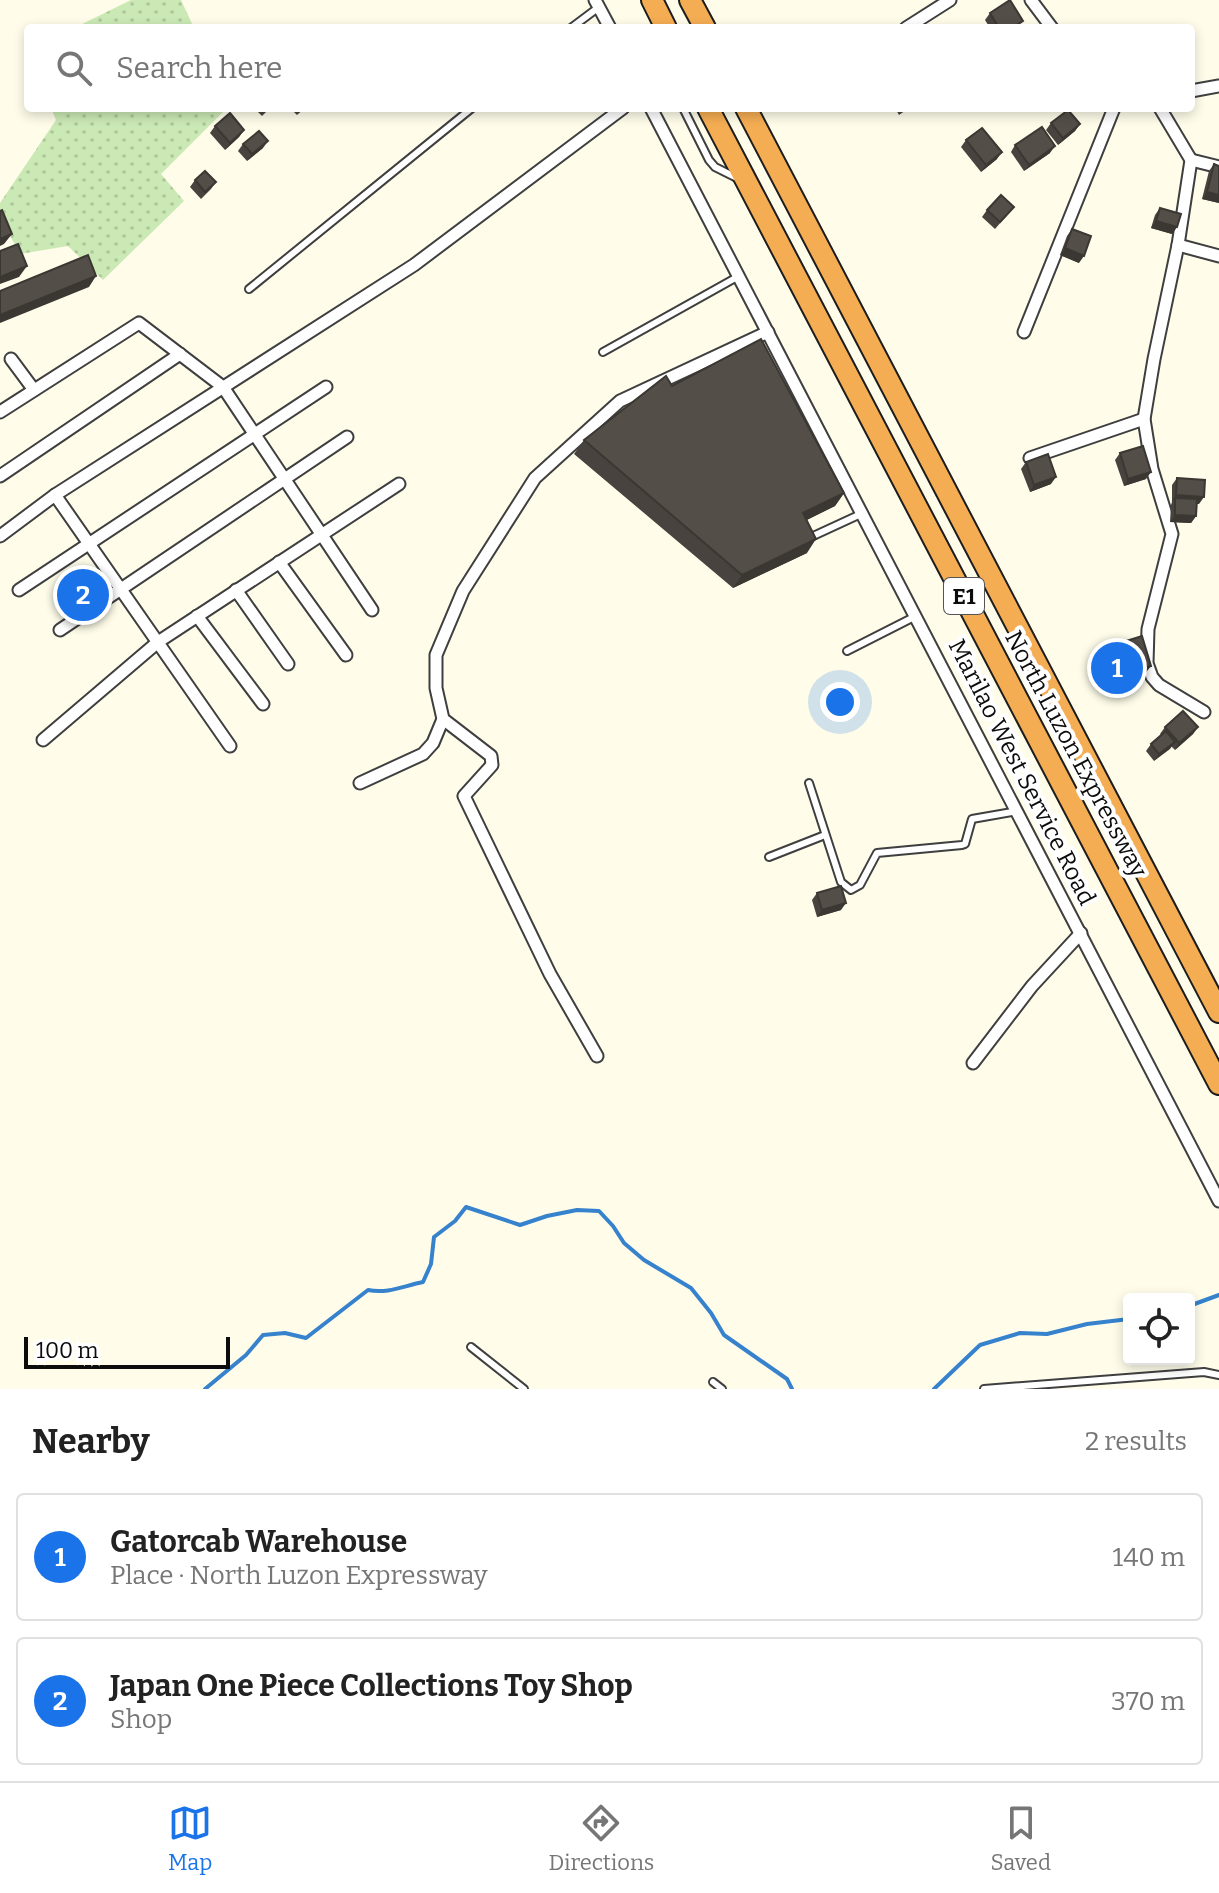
<!DOCTYPE html>
<meta charset="utf-8">
<style>
body{margin:0;font-family:Bitter,serif;background:#f6f6f6;color:#222}
.controls{position:absolute;right:24px;bottom:24px;display:grid;overflow:hidden;border-radius:8px;box-shadow:0 4px 12px #0003}
.controls button{width:72px;height:72px;display:grid;place-items:center;padding:0;border:0;border-bottom:2px solid #e0e0e0;background:#fff;color:#222;font:40px sans-serif}
.scale{position:absolute;left:24px;bottom:20px;width:206px;box-sizing:border-box;padding-left:8px;border:4px solid #0c0c0c;border-top:0;font-size:22px;line-height:28px;white-space:nowrap;color:#0c0c0c;-webkit-text-stroke:6px #fff;paint-order:stroke}
.you{position:absolute;left:840px;top:702px;width:28px;height:28px;margin:-20px;border:6px solid #fff;border-radius:50%;background:#1a73e8;box-shadow:0 0 0 12px #1a73e833}
.badge{display:grid;place-items:center;width:52px;height:52px;border-radius:50%;background:#1a73e8;color:#fff;font-size:26px;font-weight:700}
.pin{position:absolute;translate:-50% -50%;border:4px solid #fff;box-shadow:0 2px 8px #0006}
.list{margin:0;padding:0;list-style:none}
h2{display:flex;justify-content:space-between;align-items:center;height:104px;margin:0;padding:0 32px;font-size:34px}
h2 small{font-size:26px;font-weight:400;color:#767676}
.list li{display:grid;grid-template-columns:52px 1fr auto;gap:24px;align-items:center;box-sizing:border-box;height:128px;margin:0 16px 16px;padding:0 16px;border:2px solid #e0e0e0;border-radius:8px}
.list b{display:block;font-size:30px;white-space:nowrap}
.list p{margin:0;font-size:26px;white-space:nowrap;color:#767676}
.list em{font-size:26px;font-style:normal;color:#767676}
.icon{flex:none;width:44px;height:44px;fill:none;stroke:currentColor;stroke-width:2;stroke-linecap:round;stroke-linejoin:round}
.map{position:relative;flex:none;width:1219px;height:1389px;overflow:hidden}
.search{position:absolute;background:#fff;box-shadow:0 4px 12px #0003;left:24px;right:24px;top:24px;height:88px;display:flex;align-items:center;gap:20px;box-sizing:border-box;padding:0 28px;border-radius:8px;color:#767676;font-size:30px}
.sheet{height:392px;background:#fff}
nav{display:flex;justify-content:space-around;align-items:center;box-sizing:border-box;height:112px;border-top:2px solid #e0e0e0;background:#fff;font-size:22px;color:#767676}
nav a{display:grid;justify-items:center;gap:4px}
nav .on{color:#1a73e8}
.map>svg:first-child{display:block}
.grass{fill:url(#grass-dots)}
.lines{fill:none;stroke-linecap:round;stroke-linejoin:round}
.stream{stroke:#3682cd;stroke-width:4}
.service-casing{stroke:#3f3f3f;stroke-width:10}
.minor-casing{stroke:#3f3f3f;stroke-width:15}
.motorway-casing{stroke:#1d1d1d;stroke-width:24}
.service{stroke:#fff;stroke-width:6}
.minor{stroke:#fff;stroke-width:11}
.motorway{stroke:#f5ad53;stroke-width:20}
.wall{fill:#48433e}
.shaded-wall{fill:#3b3732}
.building{fill:#544e48;stroke:#3b3732;stroke-width:2}
.labels{text-anchor:middle;dominant-baseline:central;stroke-width:8;stroke-linejoin:round;paint-order:stroke}
.shield{fill:#fff;stroke:#555;stroke-width:2}
.shield-label{font-size:22px;font-weight:bold;fill:#0c0c0c}
.street-label{font-size:24px;fill:#0c0c0c;stroke:#fff}
</style>
<div class="map">
<svg width="1219" height="1389" viewBox="0 0 1219 1389">
<defs>
<pattern id="grass-dots" width="8" height="8" patternUnits="userSpaceOnUse" patternTransform="scale(2)"><rect width="8" height="8" fill="#cbe9b5"/><path d="M2 2h.1M6 6h.1" fill="none" stroke="#adc79a" stroke-width="1.8" stroke-linecap="round"/></pattern>
</defs>
<rect width="100%" height="100%" fill="#fffdea"/>
<g class="grass">
<polygon points="131,0 181,0 194,28 74,28"/>
<polygon points="51,108 227,108 161,174 184,201 103,280 68,246 20,254 0,218 0,203 56,120"/>
</g>
<g class="lines">
<g class="stream">
<polyline points="1189,1306 1219,1295"/>
<path d="M205,1389L246,1355L263,1335L285,1333L306,1338L368,1290C388,1294 403,1286 423,1282L431,1264L434,1237L455,1221L466,1207L520,1225L547,1216L577,1210L599,1211L613,1226L624,1243L644,1260L691,1288L711,1313L724,1335L787,1379L792,1389"/>
<polyline points="934,1389 980,1345 1020,1333 1047,1334 1087,1324 1129,1319"/>
</g>
<defs>
<g id="service">
<polyline points="571,28 599,7"/>
<polyline points="683,108 709,160 715,167 737,178"/>
<polyline points="249,289 472,108"/>
<polyline points="603,352 739,276"/>
<polyline points="811,537 863,513"/>
<polyline points="847,651 916,616"/>
<polyline points="809,783 841,882 851,890 860,885 877,853 962,845 965,844 972,819 1018,811"/>
<polyline points="769,857 825,835"/>
<polyline points="471,1347 524,1389"/>
<polyline points="713,1382 722,1389"/>
<polyline points="984,1389 1204,1372 1219,1375"/>
</g>
<g id="minor">
<polyline points="595,0 610,28"/>
<polyline points="1031,0 1052,28"/>
<polyline points="906,28 950,0"/>
<polyline points="1191,91 1219,86"/>
<polyline points="651,108 1219,1201"/>
<polyline points="1160,108 1191,160 1178,245 1154,359 1144,419 1152,469 1172,534 1148,629 1147,663 1152,677 1159,685 1204,712"/>
<polyline points="1191,160 1219,167"/>
<polyline points="1178,245 1219,256"/>
<polyline points="1024,332 1114,108"/>
<polyline points="11,359 34,390"/>
<polyline points="0,412 139,323 223,387 372,610"/>
<polyline points="1030,458 1144,419"/>
<polyline points="0,476 180,354"/>
<polyline points="55,495 230,746"/>
<polyline points="0,536 55,495 414,265 623,108"/>
<polyline points="279,562 346,655"/>
<polyline points="19,590 326,387"/>
<polyline points="236,590 288,664"/>
<polyline points="197,616 263,704"/>
<polyline points="60,630 347,437"/>
<polyline points="43,740 158,642 399,484"/>
<polyline points="360,783 423,754 433,743 443,719"/>
<polyline points="597,1056 550,974 464,796 492,765 491,756 443,719 436,688 436,655 463,591 535,478 620,401 768,332"/>
<polyline points="973,1063 1032,986 1081,933"/>
</g>
<g id="motorway">
<polyline points="652,0 666,28"/>
<polyline points="690,0 705,28"/>
<polyline points="708,108 1219,1084"/>
<polyline points="746,108 1219,1012"/>
</g>
</defs>
<use href="#service" class="service-casing"/>
<use href="#minor" class="minor-casing"/>
<use href="#motorway" class="motorway-casing"/>
<use href="#service" class="service"/>
<use href="#minor" class="minor"/>
<use href="#motorway" class="motorway"/>
</g>
<g class="wall">
<polygon points="990,13 1018,28 990,28 985,20"/>
<polygon points="254,108 270,108 262,116"/>
<polygon points="290,108 305,108 297,115"/>
<polygon points="895,108 909,108 899,115"/>
<polygon points="1051,123 1080,124 1075,131 1058,145 1046,130"/>
<polygon points="215,126 244,130 239,137 225,150 210,133"/>
<polygon points="966,140 997,159 981,172 961,147"/>
<polygon points="243,144 263,148 247,161 238,151"/>
<polygon points="1015,145 1050,153 1024,171 1011,152"/>
<polygon points="1214,164 1219,203 1202,199 1209,171"/>
<polygon points="195,180 216,182 211,189 201,199 190,187"/>
<polygon points="1014,207 995,229 982,217 987,210"/>
<polygon points="1160,208 1177,227 1172,234 1151,228 1155,215"/>
<polygon points="1072,229 1079,263 1060,255 1067,236"/>
<polygon points="672,386 844,493 835,506 806,520 807,553 733,588 574,454 584,440"/>
<polygon points="1120,453 1146,479 1124,486 1115,460"/>
<polygon points="1026,462 1051,484 1030,492 1021,469"/>
<polygon points="1177,478 1199,504 1197,504 1196,516 1191,523 1170,522 1171,505 1172,502 1172,485"/>
<polygon points="1098,650 1143,676 1100,690 1091,660"/>
<polygon points="1165,727 1198,727 1193,734 1175,750 1171,746 1154,761 1146,751 1151,744 1161,735 1160,734"/>
<polygon points="817,893 841,910 817,917 812,900"/>
</g>
<g class="shaded-wall">
<polygon points="1080,124 1075,131 1058,145 1063,138"/>
<polygon points="244,130 239,137 225,150 230,143"/>
<polygon points="268,141 263,148 247,161 252,154"/>
<polygon points="1055,146 1050,153 1024,171 1029,165"/>
<polygon points="1002,152 997,159 981,172 986,165"/>
<polygon points="1207,192 1219,195 1219,203 1202,199"/>
<polygon points="1156,221 1177,227 1172,234 1151,228"/>
<polygon points="12,234 4,244 0,246 0,239"/>
<polygon points="1065,248 1084,256 1079,263 1060,255"/>
<polygon points="27,266 19,277 0,284 0,277"/>
<polygon points="96,276 89,287 0,323 0,315"/>
<polygon points="1151,472 1146,479 1124,486 1128,479"/>
<polygon points="1056,477 1051,484 1030,492 1034,485"/>
<polygon points="844,493 835,506 793,527 803,513"/>
<polygon points="1176,495 1204,497 1199,504 1175,502 1175,498 1171,502"/>
<polygon points="1175,515 1196,516 1191,523 1170,522"/>
<polygon points="816,539 807,553 733,588 742,575"/>
<polygon points="1151,666 1143,676 1100,690 1107,679"/>
<polygon points="1198,727 1193,734 1175,750 1179,743"/>
<polygon points="1175,742 1170,749 1154,761 1159,754"/>
<polygon points="846,903 841,910 817,917 822,910"/>
</g>
<g class="building">
<polygon points="1010,0 1023,21 1012,28 999,28 990,13"/>
<polygon points="1068,110 1080,124 1063,138 1051,123"/>
<polygon points="230,113 244,130 230,143 215,126"/>
<polygon points="1042,127 1055,146 1029,165 1015,145"/>
<polygon points="982,128 1002,152 986,165 966,140"/>
<polygon points="259,131 268,141 252,154 243,144"/>
<polygon points="1214,164 1219,166 1219,195 1207,192"/>
<polygon points="205,171 216,182 205,192 195,180"/>
<polygon points="1001,195 1014,207 1000,222 987,210"/>
<polygon points="1160,208 1181,214 1177,227 1156,221"/>
<polygon points="2,210 12,234 0,239 0,211"/>
<polygon points="1072,229 1091,236 1084,256 1065,248"/>
<polygon points="18,244 27,266 0,277 0,251"/>
<polygon points="88,255 96,276 0,315 0,291"/>
<polygon points="761,339 844,493 803,513 816,539 742,575 584,440 666,376 672,386"/>
<polygon points="1143,446 1151,472 1128,479 1120,453"/>
<polygon points="1048,454 1056,477 1034,485 1026,462"/>
<polygon points="1177,478 1205,480 1204,497 1176,495"/>
<polygon points="1175,498 1197,499 1196,516 1175,515"/>
<polygon points="1142,636 1151,666 1107,679 1098,650"/>
<polygon points="1183,711 1198,727 1179,743 1165,727"/>
<polygon points="1166,731 1175,742 1159,754 1151,744"/>
<polygon points="841,886 846,903 822,910 817,893"/>
</g>
<g class="labels">
<rect class="shield" x="944" y="578" width="40" height="36" rx="6"/>
<g class="shield-label">
<text x="964" y="596">E1</text>
</g>
<g class="street-label">
<text transform="translate(1076 754) rotate(62)">North Luzon Expressway</text>
<text transform="translate(1022 772) rotate(63)">Marilao West Service Road</text>
</g>
</g>
</svg>
<div class="controls">
<button><svg class="icon" aria-label="locate" viewBox="0 0 24 24"><circle cx="12" cy="12" r="6"/><path d="M12 2v4M12 18v4M2 12h4M18 12h4"/></svg></button>
</div>
<div class="scale">100 m</div>
<div class="you"></div>
<div class="pin badge" style="left:1117px;top:668px">1</div>
<div class="pin badge" style="left:83px;top:595px">2</div>
<div class="search"><svg class="icon" aria-label="search" viewBox="0 0 24 24"><circle cx="10" cy="10" r="6"/><path d="M15 15l6 6"/></svg>Search here</div>
</div>
<section class="sheet">
<h2>Nearby<small>2 results</small></h2>
<ul class="list">
<li><span class="badge">1</span><div><b>Gatorcab Warehouse</b><p>Place · North Luzon Expressway</p></div><em>140 m</em></li>
<li><span class="badge">2</span><div><b>Japan One Piece Collections Toy Shop</b><p>Shop</p></div><em>370 m</em></li>
</ul>
</section>
<nav>
<a class="on"><svg class="icon" aria-label="map" viewBox="0 0 24 24"><path d="M3 6l6-2 6 2 6-2v14l-6 2-6-2-6 2zM9 4v14M15 6v14"/></svg>Map</a>
<a><svg class="icon" aria-label="directions" viewBox="0 0 24 24"><path d="M12 3l9 9-9 9-9-9zM9 14v-3h6M13 9l2 2-2 2"/></svg>Directions</a>
<a><svg class="icon" aria-label="saved" viewBox="0 0 24 24"><path d="M7 4h10v16l-5-4-5 4z"/></svg>Saved</a>
</nav>
